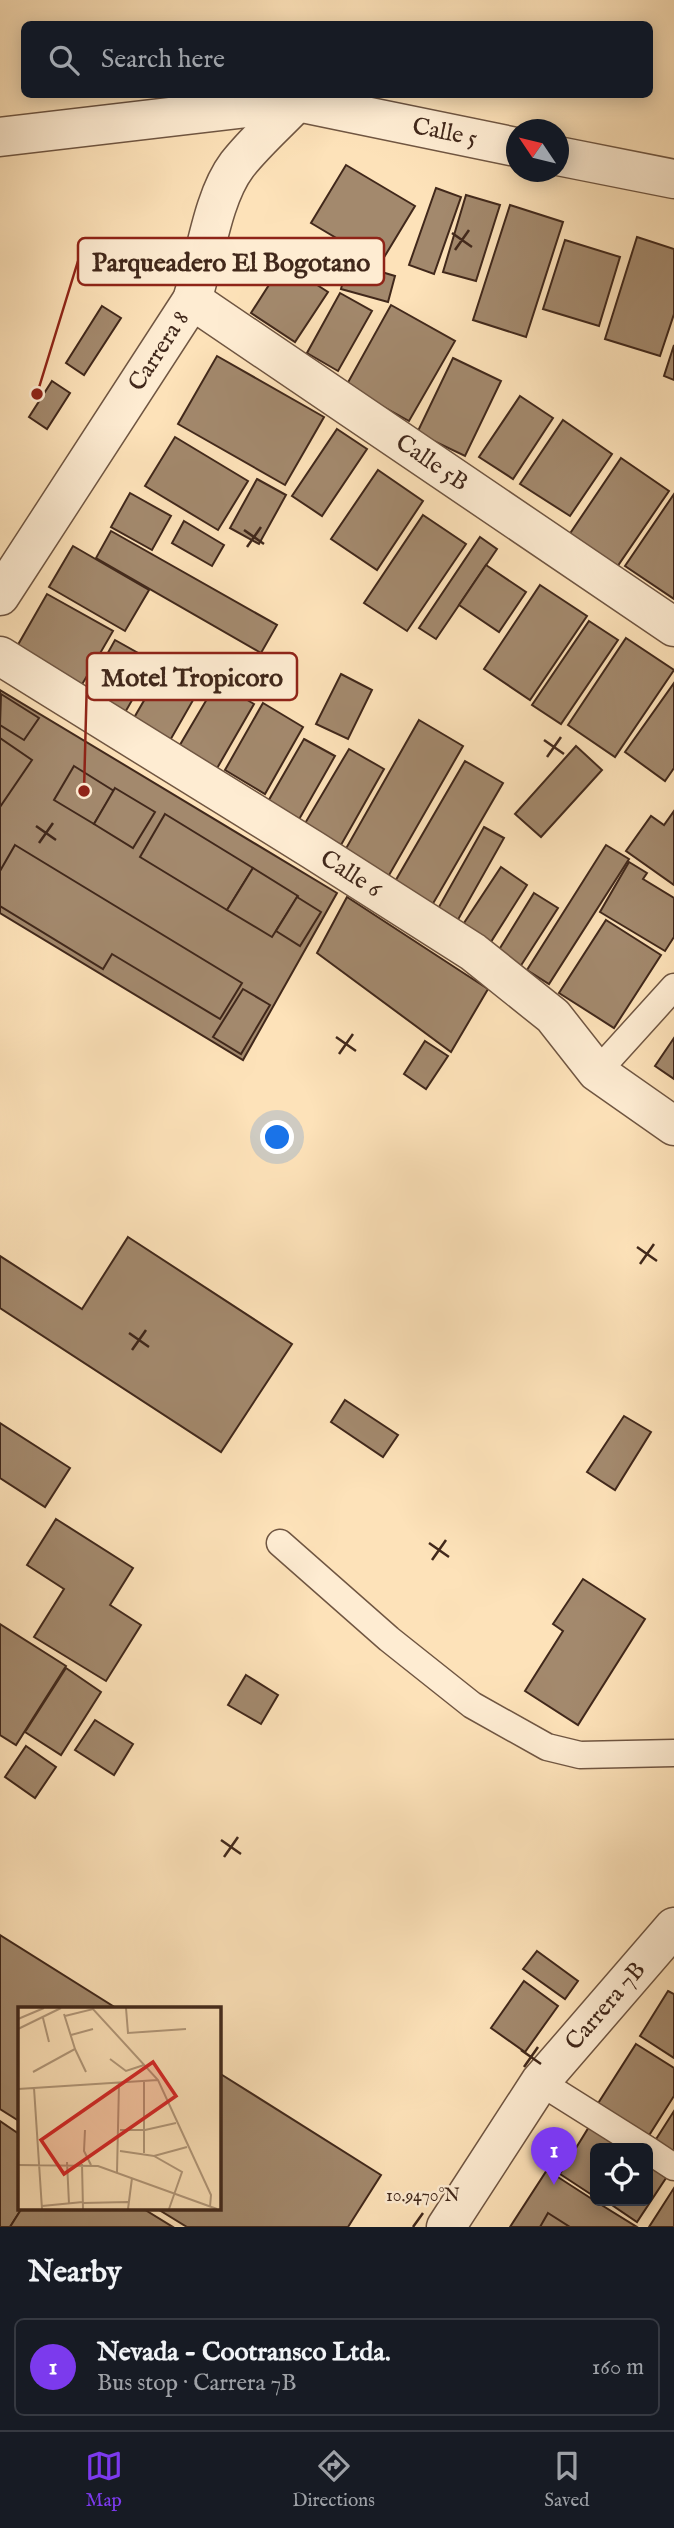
<!DOCTYPE html>
<meta charset="utf-8">
<style>
body{margin:0;font-family:"IM FELL English",serif;background:#242831;color:#f1f3f6}
.controls{position:absolute;right:21px;bottom:21px;display:grid;overflow:hidden;border-radius:10px;box-shadow:0 4px 18px #0003}
.controls button{width:63px;height:63px;display:grid;place-items:center;padding:0;border:0;border-bottom:2px solid #363941;background:#171b24;color:#f1f3f6;font:35px sans-serif}
.compass{position:absolute;left:506px;top:119px;width:63px;height:63px;border-radius:50%;background:#171b24;box-shadow:0 4px 18px #0003;rotate:305deg}
.you{position:absolute;left:278px;top:1138px;width:24px;height:24px;margin:-18px;border:5px solid #fff;border-radius:50%;background:#1a73e8;box-shadow:0 0 0 10px #1a73e833}
.badge{display:grid;place-items:center;width:46px;height:46px;border-radius:50%;background:#7c3aed;color:#fff;font-size:23px;font-weight:700}
.pin{position:absolute;translate:-50% -58px;filter:drop-shadow(0 2px 4px #0008)}
.pin::after{content:'';position:absolute;top:37px;width:24px;height:21px;background:inherit;clip-path:polygon(0 0,100% 0,50% 100%)}
.list{margin:0;padding:0;list-style:none}
h2{display:flex;justify-content:space-between;align-items:center;height:91px;margin:0;padding:0 28px;font-size:30px}
h2 small{font-size:23px;font-weight:400;color:#9ea1a6}
.list li{display:grid;grid-template-columns:46px 1fr auto;gap:21px;align-items:center;box-sizing:border-box;height:98px;margin:0 14px 14px;padding:0 14px;border:2px solid #363941;border-radius:10px}
.list b{display:block;font-size:26px;white-space:nowrap}
.list p{margin:0;font-size:23px;white-space:nowrap;color:#9ea1a6}
.list em{font-size:23px;font-style:normal;color:#9ea1a6}
.icon{flex:none;width:38px;height:38px;fill:none;stroke:currentColor;stroke-width:2;stroke-linecap:round;stroke-linejoin:round}
.map{position:relative;flex:none;width:674px;height:2227px;overflow:hidden}
.search{position:absolute;background:#171b24;box-shadow:0 4px 18px #0003;left:21px;right:21px;top:21px;height:77px;display:flex;align-items:center;gap:18px;box-sizing:border-box;padding:0 24px;border-radius:10px;color:#9ea1a6;font-size:26px}
.sheet{height:203px;background:#171b24}
nav{display:flex;justify-content:space-around;align-items:center;box-sizing:border-box;height:98px;border-top:2px solid #363941;background:#171b24;font-size:19px;color:#9ea1a6}
nav a{display:grid;justify-items:center;gap:4px}
nav .on{color:#7c3aed}
.map>svg:first-child{display:block}
.building{fill:#a3896d;stroke:#41281b;stroke-width:2}
.lines{fill:none;stroke-linecap:round;stroke-linejoin:round}
.service-casing{stroke:#705642;stroke-width:29}
.minor-casing{stroke:#705642;stroke-width:41}
.service{stroke:#feecd2;stroke-width:26}
.minor{stroke:#feecd2;stroke-width:38}
.ticks{fill:none;stroke:#41281b;stroke-width:2.5}
.labels{text-anchor:middle;dominant-baseline:central;stroke-width:5;stroke-linejoin:round;paint-order:stroke}
.street-label{font-size:24px;fill:#41281b;stroke:#feecd2}
.inset-road{fill:none;stroke:#b2987a;stroke-width:2}
.view{fill:#d62828;fill-opacity:0.15;stroke:#d62828;stroke-width:3.5}
.inset-edge{fill:none;stroke:#41281b;stroke-width:3.5}
.ticks-label{font-size:18px;text-anchor:middle;fill:#41281b;stroke:#feecd2;stroke-width:5;stroke-linejoin:round;paint-order:stroke}
.leader{fill:none;stroke:#8f2418;stroke-width:2.5}
.callout-dot{fill:#8f2418;stroke:#feecd2;stroke-width:2.5}
.callout{fill:#feecd2;stroke:#8f2418;stroke-width:2.5}
.callout-label{font-size:26px;text-anchor:middle;font-weight:bold;fill:#41281b}
</style>
<div class="map">
<svg width="674" height="2227" viewBox="0 0 674 2227">
<rect width="100%" height="100%" fill="#fde2b9"/>
<filter id="stains"><feTurbulence type="fractalNoise" baseFrequency=".00286" numOctaves="4"/><feColorMatrix values="0 0 0 0 .2 0 0 0 0 .09 0 0 0 0 .02 0 0 0 .5 -.17"/></filter>
<radialGradient id="worn" r=".72"><stop offset=".6" stop-color="#630" stop-opacity="0"/><stop offset="1" stop-color="#630" stop-opacity=".3"/></radialGradient>
<g class="building">
<polygon points="346,165 415,206 380,264 311,223"/>
<polygon points="436,188 461,197 434,274 409,265"/>
<polygon points="466,195 500,205 476,281 443,272"/>
<polygon points="510,205 563,222 526,337 473,320"/>
<polygon points="637,237 674,249 674,314 660,356 605,339"/>
<polygon points="565,240 620,257 599,326 543,309"/>
<polygon points="348,262 395,276 388,302 341,289"/>
<polygon points="283,263 328,292 295,342 251,313"/>
<polygon points="340,293 372,311 338,371 307,353"/>
<polygon points="391,305 455,341 409,421 346,386"/>
<polygon points="102,306 121,318 84,375 66,363"/>
<polygon points="674,345 674,380 664,376"/>
<polygon points="217,356 324,417 285,485 178,424"/>
<polygon points="453,358 501,381 465,456 417,433"/>
<polygon points="52,381 70,393 47,429 29,417"/>
<polygon points="520,396 553,418 513,479 479,457"/>
<polygon points="563,420 612,454 570,516 520,484"/>
<polygon points="337,429 367,449 322,516 292,496"/>
<polygon points="175,437 248,481 218,530 145,486"/>
<polygon points="621,458 669,491 617,567 569,535"/>
<polygon points="378,470 423,501 377,570 331,539"/>
<polygon points="257,479 286,495 259,544 230,528"/>
<polygon points="130,493 171,516 152,550 111,527"/>
<polygon points="674,494 674,599 625,566"/>
<polygon points="423,515 466,544 407,631 364,603"/>
<polygon points="184,521 224,545 212,566 172,543"/>
<polygon points="111,531 277,625 261,653 96,558"/>
<polygon points="480,537 497,549 436,639 419,628"/>
<polygon points="73,546 149,590 125,631 49,587"/>
<polygon points="486,565 526,592 499,632 459,605"/>
<polygon points="540,585 587,616 530,700 484,669"/>
<polygon points="47,594 113,631 80,688 15,650"/>
<polygon points="589,621 618,640 561,724 532,705"/>
<polygon points="626,638 674,670 615,757 568,725"/>
<polygon points="115,640 154,662 123,716 85,694"/>
<polygon points="171,654 208,674 168,744 131,723"/>
<polygon points="341,674 372,690 348,739 316,724"/>
<polygon points="217,682 254,704 212,777 174,755"/>
<polygon points="674,683 674,768 665,781 625,752"/>
<polygon points="0,690 337,893 243,1060 0,913"/>
<polygon points="1,694 39,718 24,740 0,725"/>
<polygon points="263,703 303,727 265,794 225,770"/>
<polygon points="419,720 463,746 388,877 344,852"/>
<polygon points="0,738 32,760 0,807"/>
<polygon points="304,739 335,756 297,823 266,805"/>
<polygon points="576,746 602,770 541,837 515,814"/>
<polygon points="349,749 384,769 341,845 304,825"/>
<polygon points="465,761 503,783 431,907 393,885"/>
<polygon points="74,766 114,791 94,824 54,800"/>
<polygon points="115,788 155,812 133,848 94,824"/>
<polygon points="674,811 674,885 626,851 651,816 664,825"/>
<polygon points="165,814 253,868 227,910 140,857"/>
<polygon points="484,827 504,838 455,925 435,914"/>
<polygon points="15,845 242,983 220,1019 112,954 103,969 0,906 0,871"/>
<polygon points="606,845 629,859 549,984 527,970"/>
<polygon points="629,862 647,873 643,879 674,898 674,937 665,951 600,912"/>
<polygon points="501,867 527,885 489,945 462,926"/>
<polygon points="253,868 298,896 272,937 227,910"/>
<polygon points="534,893 558,908 520,967 497,953"/>
<polygon points="297,897 321,912 300,946 276,931"/>
<polygon points="347,897 488,989 451,1052 317,953"/>
<polygon points="606,920 661,955 614,1028 559,993"/>
<polygon points="243,989 270,1005 241,1054 213,1037"/>
<polygon points="674,1038 674,1079 655,1066"/>
<polygon points="425,1041 448,1056 426,1089 404,1074"/>
<polygon points="128,1237 292,1344 221,1452 0,1308 0,1256 82,1309"/>
<polygon points="345,1400 398,1435 383,1457 331,1422"/>
<polygon points="624,1416 651,1432 615,1490 587,1472"/>
<polygon points="0,1423 70,1468 45,1507 0,1478"/>
<polygon points="56,1519 133,1568 110,1605 141,1625 106,1681 34,1637 64,1589 27,1565"/>
<polygon points="583,1579 645,1619 578,1725 525,1691 563,1631 553,1624"/>
<polygon points="0,1624 66,1666 16,1745 0,1735"/>
<polygon points="66,1668 101,1692 61,1755 25,1732"/>
<polygon points="246,1675 278,1695 261,1724 228,1705"/>
<polygon points="95,1720 133,1744 114,1775 75,1750"/>
<polygon points="26,1746 56,1767 35,1798 5,1777"/>
<polygon points="0,1935 116,2008 19,2008 19,2121 0,2109"/>
<polygon points="537,1951 578,1981 565,1999 523,1969"/>
<polygon points="524,1981 558,2006 525,2052 491,2028"/>
<polygon points="668,1991 674,1994 674,2058 640,2036"/>
<polygon points="636,2044 674,2068 674,2096 648,2137 597,2105"/>
<polygon points="219,2073 381,2175 348,2227 187,2227 156,2208 219,2208"/>
<polygon points="674,2111 674,2150 671,2155 653,2144"/>
<polygon points="0,2121 19,2134 19,2208 22,2208 10,2227 0,2227"/>
<polygon points="592,2122 631,2148 595,2148 595,2197 560,2174"/>
<polygon points="648,2161 668,2175 637,2222 606,2201 648,2201"/>
<polygon points="547,2170 595,2201 637,2227 510,2227"/>
<polygon points="674,2188 674,2227 649,2227"/>
<polygon points="22,2208 142,2208 173,2227 10,2227"/>
<polygon points="548,2213 570,2227 540,2227"/>
</g>
<g class="lines">
<defs>
<g id="service">
<polyline points="597,1072 674,987"/>
<polyline points="280,1543 389,1639 472,1705 547,1747 580,1755 674,1753"/>
<polyline points="540,2082 645,2148"/>
<polyline points="648,2150 674,2167"/>
</g>
<g id="minor">
<path id="s1" d="M0,137L297,102L516,147"/>
<polyline points="558,156 674,179"/>
<path id="s2" d="M192,300L674,627"/>
<path id="s3" d="M0,596L192,300C205,260 212,198 237,165C254,143 277,123 297,102"/>
<path id="s4" d="M0,656L313,850L473,952L553,1016L597,1072L674,1126"/>
<path id="s5" d="M446,2227L540,2082L674,1927"/>
</g>
</defs>
<use href="#service" class="service-casing"/>
<use href="#minor" class="minor-casing"/>
<use href="#service" class="service"/>
<use href="#minor" class="minor"/>
</g>
<path class="ticks" d="M452,233L472,247M455,250L469,230M244,530L264,544M247,547L261,527M544,740L564,754M547,757L561,737M36,826L56,840M39,843L53,823M336,1037L356,1051M339,1054L353,1034M637,1247L657,1261M640,1264L654,1244M129,1333L149,1347M132,1350L146,1330M429,1543L449,1557M432,1560L446,1540M221,1840L241,1854M224,1857L238,1837M521,2050L541,2064M524,2067L538,2047M413,2227L423,2213"/>
<g class="labels">
<g class="street-label">
<text stroke="none"><textPath href="#s1" startOffset="450">Calle 5</textPath></text>
<text stroke="none"><textPath href="#s3" startOffset="292">Carrera 8</textPath></text>
<text stroke="none"><textPath href="#s2" startOffset="290">Calle 5B</textPath></text>
<text stroke="none"><textPath href="#s4" startOffset="413">Calle 6</textPath></text>
<text stroke="none"><textPath href="#s5" startOffset="273">Carrera 7B</textPath></text>
</g>
</g>
<g transform="translate(18 2007)">
<rect width="203" height="203" fill="#fde2b9"/>
<path class="inset-road" d="M108,1L110,26L168,22M47,9L75,2L140,73L193,188L192,200M25,11L31,35M0,12L26,1M0,22L43,1M53,28L75,22M57,42L68,65M92,52L108,64L126,58M15,65L57,42L46,7M16,81L24,202M0,82L140,73M67,123L66,144L73,158M102,123H127L158,116M102,144L136,149L169,140M126,146V75M136,149L164,165L151,202M49,155L51,197M64,157L65,202M0,158L80,159L199,202M99,165L101,76M65,196L110,195M24,199L65,195M110,202L114,171"/>
<path class="view" d="M135,55L158,89L46,167L23,133Z"/>
<rect width="203" height="203" class="inset-edge"/>
</g>
<g class="ticks-label">
<text x="423" y="2201">10.9470°N</text>
</g>
<path class="leader" d="M37 394L78 261M84 791L87 677"/>
<g class="callout-dot">
<circle cx="37" cy="394" r="7"/>
<circle cx="84" cy="791" r="7"/>
</g>
<g class="callout">
<rect x="78" y="238" width="306" height="47" rx="7"/>
<rect x="87" y="653" width="210" height="47" rx="7"/>
</g>
<g class="callout-label">
<text x="231" y="271">Parqueadero El Bogotano</text>
<text x="192" y="686">Motel Tropicoro</text>
</g>
<rect width="100%" height="100%" filter="url(#stains)"/>
<rect width="100%" height="100%" fill="url(#worn)"/>
</svg>
<div class="controls">
<button><svg class="icon" aria-label="locate" viewBox="0 0 24 24"><circle cx="12" cy="12" r="6"/><path d="M12 2v4M12 18v4M2 12h4M18 12h4"/></svg></button>
</div>
<svg class="compass" viewBox="-18 -18 36 36"><path d="M0-13l5 13h-10z" fill="#e53935"/><path d="M0 13l5-13h-10z" fill="#9ea1a6"/></svg>
<div class="you"></div>
<div class="pin badge" style="left:554px;top:2185px">1</div>
<div class="search"><svg class="icon" aria-label="search" viewBox="0 0 24 24"><circle cx="10" cy="10" r="6"/><path d="M15 15l6 6"/></svg>Search here</div>
</div>
<section class="sheet">
<h2>Nearby<small></small></h2>
<ul class="list">
<li><span class="badge">1</span><div><b>Nevada - Cootransco Ltda.</b><p>Bus stop · Carrera 7B</p></div><em>160 m</em></li>
</ul>
</section>
<nav>
<a class="on"><svg class="icon" aria-label="map" viewBox="0 0 24 24"><path d="M3 6l6-2 6 2 6-2v14l-6 2-6-2-6 2zM9 4v14M15 6v14"/></svg>Map</a>
<a><svg class="icon" aria-label="directions" viewBox="0 0 24 24"><path d="M12 3l9 9-9 9-9-9zM9 14v-3h6M13 9l2 2-2 2"/></svg>Directions</a>
<a><svg class="icon" aria-label="saved" viewBox="0 0 24 24"><path d="M7 4h10v16l-5-4-5 4z"/></svg>Saved</a>
</nav>
